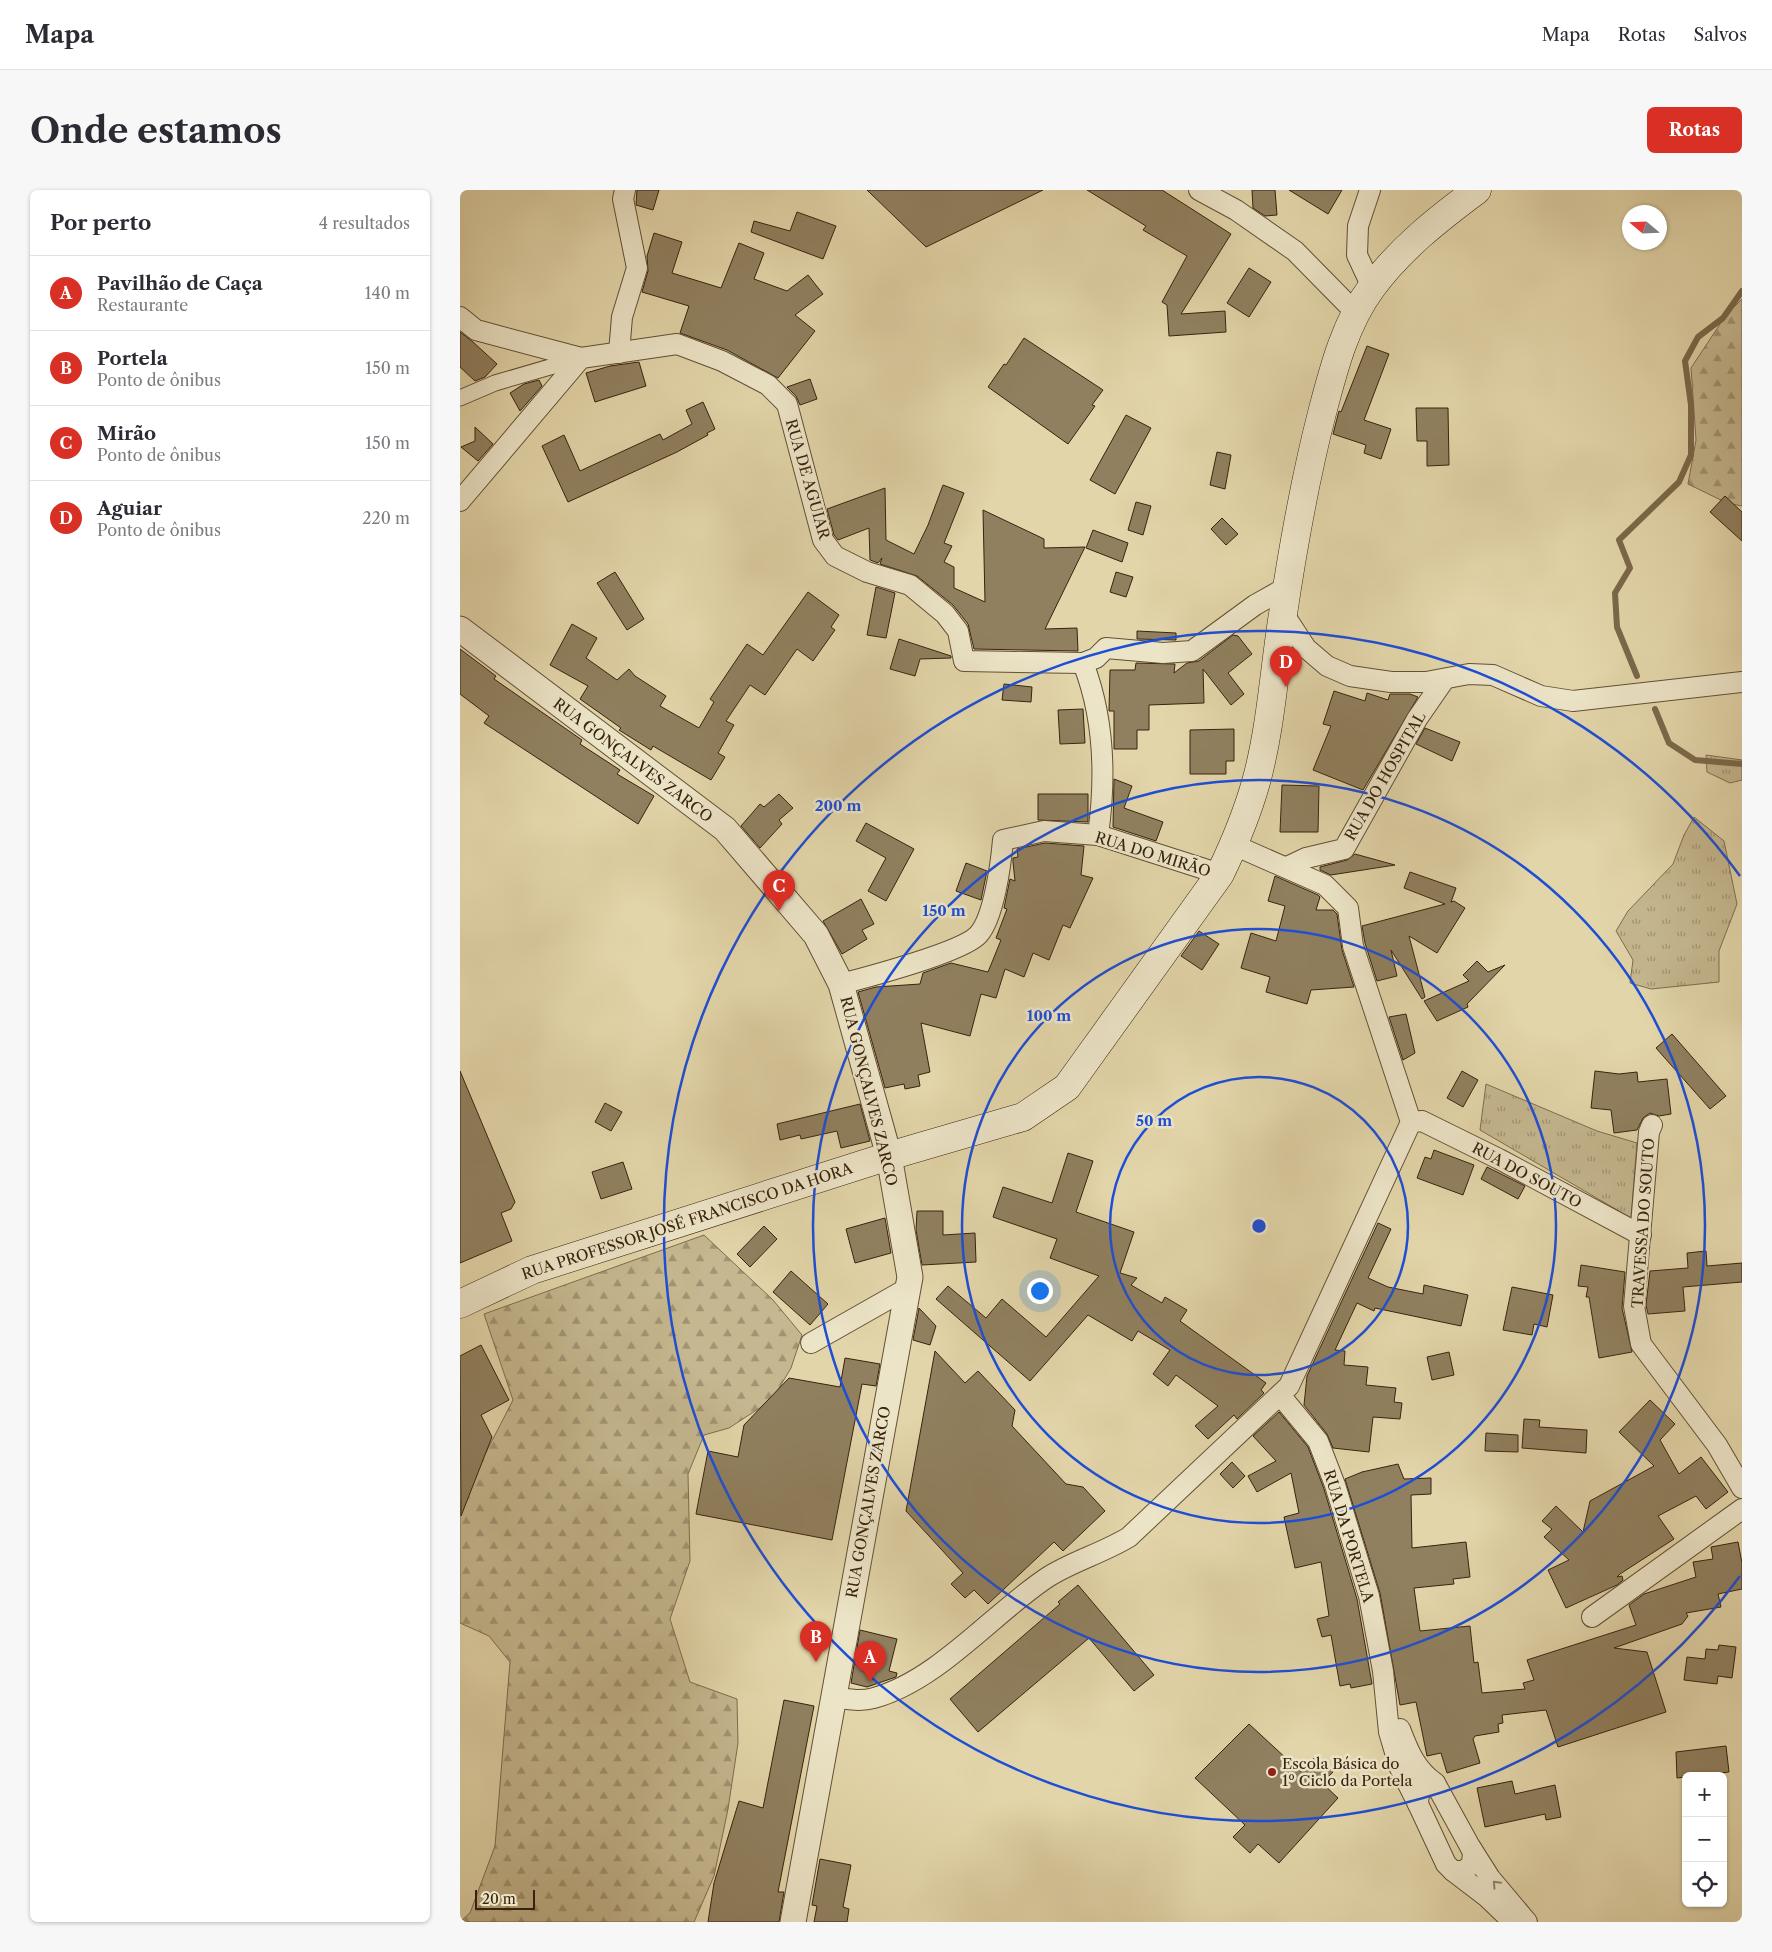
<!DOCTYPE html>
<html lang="pt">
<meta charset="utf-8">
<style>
body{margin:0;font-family:"Libre Caslon Text",serif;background:#f7f7f7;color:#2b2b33}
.controls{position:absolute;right:15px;bottom:15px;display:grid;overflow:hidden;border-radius:8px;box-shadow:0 1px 4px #0004}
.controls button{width:45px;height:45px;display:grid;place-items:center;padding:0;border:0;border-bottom:1px solid #e1e1e2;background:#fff;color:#2b2b33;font:25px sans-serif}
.compass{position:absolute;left:1162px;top:15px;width:45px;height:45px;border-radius:50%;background:#fff;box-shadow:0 1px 4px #0004;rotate:289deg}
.scale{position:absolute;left:15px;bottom:12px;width:60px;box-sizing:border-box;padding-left:5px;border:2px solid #38230e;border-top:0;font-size:14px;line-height:18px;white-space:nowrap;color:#38230e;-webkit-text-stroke:4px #ece4c7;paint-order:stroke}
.you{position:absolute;left:579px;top:1100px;width:18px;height:18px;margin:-12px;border:4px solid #fff;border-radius:50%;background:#1a73e8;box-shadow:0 0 0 8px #1a73e833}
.badge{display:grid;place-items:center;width:32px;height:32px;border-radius:50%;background:#d93025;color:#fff;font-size:16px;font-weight:700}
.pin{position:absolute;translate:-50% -41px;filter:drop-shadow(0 1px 2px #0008)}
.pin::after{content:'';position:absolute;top:26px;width:18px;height:15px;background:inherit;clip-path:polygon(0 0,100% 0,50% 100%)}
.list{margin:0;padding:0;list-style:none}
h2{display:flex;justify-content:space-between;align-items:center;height:65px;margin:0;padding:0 20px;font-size:21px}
h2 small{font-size:16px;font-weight:400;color:#7c7c81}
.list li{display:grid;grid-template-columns:32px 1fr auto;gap:15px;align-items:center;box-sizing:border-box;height:75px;padding:0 20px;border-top:1px solid #e1e1e2}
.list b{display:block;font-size:19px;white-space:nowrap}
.list p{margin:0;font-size:16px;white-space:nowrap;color:#7c7c81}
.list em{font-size:16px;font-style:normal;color:#7c7c81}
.icon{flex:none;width:28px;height:28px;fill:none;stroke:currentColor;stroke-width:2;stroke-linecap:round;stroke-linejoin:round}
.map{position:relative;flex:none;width:1282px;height:1732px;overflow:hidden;border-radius:8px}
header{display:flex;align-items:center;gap:30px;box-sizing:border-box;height:70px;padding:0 25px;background:#fff;border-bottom:1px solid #e1e1e2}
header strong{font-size:24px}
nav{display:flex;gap:28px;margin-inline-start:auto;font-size:18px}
.intro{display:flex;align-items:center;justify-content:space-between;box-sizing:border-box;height:120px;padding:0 30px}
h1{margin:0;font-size:35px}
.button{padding:12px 22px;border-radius:8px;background:#d93025;color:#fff;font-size:18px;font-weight:700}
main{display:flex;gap:30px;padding:0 30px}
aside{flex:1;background:#fff;border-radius:8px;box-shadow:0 1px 4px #0004}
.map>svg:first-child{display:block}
.grass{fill:url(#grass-tufts);stroke:#7e6d4e}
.forest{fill:url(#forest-firs);stroke:#7e6d4e}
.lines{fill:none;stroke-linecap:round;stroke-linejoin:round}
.stream{stroke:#7b694b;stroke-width:6}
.building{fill:#90805f;stroke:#38230e}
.pedestrian-casing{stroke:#625035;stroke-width:17}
.minor-casing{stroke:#625035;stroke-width:22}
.tertiary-casing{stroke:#625035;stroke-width:27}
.secondary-casing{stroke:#38230e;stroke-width:29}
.pedestrian{stroke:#ece4c7;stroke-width:15}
.minor{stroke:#ece4c7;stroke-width:20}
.tertiary{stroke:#ece4c7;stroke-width:25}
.secondary{stroke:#ece4c7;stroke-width:28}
.oneway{stroke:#92846a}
.ring{fill:none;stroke:#1d4ed8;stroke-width:2.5}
.poi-dot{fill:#8f2418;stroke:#ece4c7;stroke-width:2}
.labels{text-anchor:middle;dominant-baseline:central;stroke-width:5;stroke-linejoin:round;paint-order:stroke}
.street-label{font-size:15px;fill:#38230e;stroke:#ece4c7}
.poi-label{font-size:15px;fill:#38230e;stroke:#ece4c7;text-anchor:start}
.centre{fill:#1d4ed8;stroke:#ece4c7;stroke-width:2.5}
.ring-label{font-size:15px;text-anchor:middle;font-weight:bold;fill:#1d4ed8;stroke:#ece4c7;stroke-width:5;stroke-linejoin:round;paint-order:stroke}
</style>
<header>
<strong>Mapa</strong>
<nav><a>Mapa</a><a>Rotas</a><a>Salvos</a></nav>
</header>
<div class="intro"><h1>Onde estamos</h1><a class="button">Rotas</a></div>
<main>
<aside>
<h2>Por perto<small>4 resultados</small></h2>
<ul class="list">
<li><span class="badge">A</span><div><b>Pavilhão de Caça</b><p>Restaurante</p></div><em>140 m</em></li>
<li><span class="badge">B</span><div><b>Portela</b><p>Ponto de ônibus</p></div><em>150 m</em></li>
<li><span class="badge">C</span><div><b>Mirão</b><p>Ponto de ônibus</p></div><em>150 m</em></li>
<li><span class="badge">D</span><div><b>Aguiar</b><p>Ponto de ônibus</p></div><em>220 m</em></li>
</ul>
</aside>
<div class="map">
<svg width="1282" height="1732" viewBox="0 0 1282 1732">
<defs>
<pattern id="grass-tufts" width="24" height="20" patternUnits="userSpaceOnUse" patternTransform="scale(1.25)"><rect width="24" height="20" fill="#c5b78f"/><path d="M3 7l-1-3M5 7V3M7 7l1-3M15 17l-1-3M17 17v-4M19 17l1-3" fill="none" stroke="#a19473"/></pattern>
<pattern id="forest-firs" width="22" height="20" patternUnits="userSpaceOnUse" patternTransform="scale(1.25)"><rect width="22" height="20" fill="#c5b78f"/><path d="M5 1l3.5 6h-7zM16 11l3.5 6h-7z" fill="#a19473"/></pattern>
</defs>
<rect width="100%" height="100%" fill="#e2d5a9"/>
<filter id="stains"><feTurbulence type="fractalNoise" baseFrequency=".004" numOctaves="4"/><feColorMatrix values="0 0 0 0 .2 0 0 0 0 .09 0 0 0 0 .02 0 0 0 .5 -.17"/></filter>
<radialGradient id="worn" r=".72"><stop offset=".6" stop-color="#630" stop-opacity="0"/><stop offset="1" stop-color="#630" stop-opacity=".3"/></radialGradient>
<g class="grass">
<polygon points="1246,565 1282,570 1282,590 1270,593 1247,582"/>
<polygon points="1234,627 1264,651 1277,714 1259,761 1259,792 1191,799 1170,793 1173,770 1156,741 1168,721 1213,674 1224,645"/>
<polygon points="1026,894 1137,941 1177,953 1171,1028 1020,940"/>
</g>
<g class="forest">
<polygon points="1282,109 1282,316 1267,313 1228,294 1236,250 1231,178 1266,125"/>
<polygon points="244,1045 313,1110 342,1145 331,1178 312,1210 269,1238 244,1245 228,1284 230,1371 210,1429 230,1492 277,1509 278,1553 268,1619 254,1686 234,1732 0,1732 10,1723 35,1656 50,1472 29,1446 0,1433 0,1313 53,1210 24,1124"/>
</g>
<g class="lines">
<g class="stream">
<polyline points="1177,486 1157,437 1155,403 1170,378 1159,350 1219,292 1231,265 1231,215 1225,171 1238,147 1263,128 1282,101"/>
<polyline points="1195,519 1209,553 1235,570 1282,574"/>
</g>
</g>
<g class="building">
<polygon points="177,0 199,0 193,20 176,15"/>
<polygon points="407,0 583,0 466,57"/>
<polygon points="627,0 702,0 771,44 721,124 765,121 766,142 709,146 707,115 702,112 727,66 683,40 686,36"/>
<polygon points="792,0 815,0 817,25 805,26 793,18"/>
<polygon points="829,0 882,0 868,24"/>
<polygon points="337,22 376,36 363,69 291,42 294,31 330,41"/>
<polygon points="194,43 222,52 212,83 261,98 279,53 304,63 294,89 327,101 348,85 363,104 335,125 355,141 318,188 267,160 220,143 229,116 182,102 188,81 187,66"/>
<polygon points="789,78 811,92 789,127 767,113"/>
<polygon points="0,142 13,152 37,174 25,187 15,191 0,177"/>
<polygon points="564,148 643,200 632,215 635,216 608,254 528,197 544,174 546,175"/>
<polygon points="907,156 929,164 904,230 931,239 921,269 904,263 906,255 873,244 879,221 881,222"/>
<polygon points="179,172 186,196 135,212 126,183 150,176"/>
<polygon points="350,189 357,209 340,215 336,206 327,197"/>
<polygon points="79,190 82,196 60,221 50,203 64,194"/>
<polygon points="243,212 255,239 247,243 248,245 217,262 108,312 82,256 104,245 120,281 200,244 203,250 232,234 226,220"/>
<polygon points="956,218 988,218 989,275 967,276 967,251 957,251"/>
<polygon points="666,225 691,238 655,304 630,290"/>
<polygon points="15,237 33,254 18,271 1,257 15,251"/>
<polygon points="757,262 771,265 765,299 750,295"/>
<polygon points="483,295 504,303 484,353 492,356 484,372 494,377 494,398 525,412 523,320 584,349 584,358 625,357 585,439 617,438 618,461 514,459 508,434 493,415 457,386 420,374 422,368 418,373 410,370 409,338 378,350 374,345 367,319 425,298 426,350 454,364 468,335"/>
<polygon points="1265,306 1282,322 1282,351 1250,322"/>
<polygon points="676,312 691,316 683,345 668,340"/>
<polygon points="762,328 778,344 766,355 751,339"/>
<polygon points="633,340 668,353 662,372 626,358"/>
<polygon points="155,382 184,429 167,440 137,393"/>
<polygon points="656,382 673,387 666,407 650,402"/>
<polygon points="416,397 435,403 426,448 407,445"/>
<polygon points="348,402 379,425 371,437 375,440 353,471 337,459 305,505 290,495 266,531 274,535 258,563 265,567 251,590 193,556 191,560 159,540 161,538 120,509 128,496 90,475 112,434 137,448 126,468 157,490 169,479 175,486 206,506 200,516 239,538 254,512 250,509 287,454 303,465"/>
<polygon points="677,441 716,443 716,450 677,449"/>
<polygon points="773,445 778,446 792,464 768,483 784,504 771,515 743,479 744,513 689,515 689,540 677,540 677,559 654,559 654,521 649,521 650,480 675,480 676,473 715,474 714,483 727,473 739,471"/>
<polygon points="439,449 491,466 491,468 460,469 455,486 430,479"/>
<polygon points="0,459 36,486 34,489 122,550 120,554 160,580 157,584 194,606 178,634 24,533 29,526 0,504"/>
<polygon points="544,494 572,497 571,512 542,510"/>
<polygon points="874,501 905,511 907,503 928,510 930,504 950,504 958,507 903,600 853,580 871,536 863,534"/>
<polygon points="623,519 625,553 600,554 598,520"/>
<polygon points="965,538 1000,552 992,571 956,554"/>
<polygon points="774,539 774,571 766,571 766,584 730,584 730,540"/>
<polygon points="654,589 672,596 664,618 703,632 696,651 653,637"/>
<polygon points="822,595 859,596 858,642 820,642"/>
<polygon points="319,604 333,618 319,630 322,634 300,658 281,636 300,614 304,617"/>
<polygon points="578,604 628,604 628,632 578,630"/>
<polygon points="406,633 454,659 426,711 408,701 426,668 396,651"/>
<polygon points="585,653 624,656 621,685 633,688 610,738 603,735 589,770 573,763 564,787 545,779 536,808 521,804 510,846 461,833 470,882 458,885 460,896 445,899 444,894 425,898 398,802 416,797 460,794 463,783 491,773 528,782 541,750 536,748 547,719 544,718 550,689 555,691 553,672 553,668 558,667 557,659"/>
<polygon points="895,664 935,675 871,685 860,680 860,677 887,670"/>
<polygon points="506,673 527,681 521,710 496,701"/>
<polygon points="950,682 996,698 991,712 994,711 1005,718 977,763 949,746 965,807 962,809 931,760 937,786 917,791 905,753 902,736 985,714 944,698"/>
<polygon points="815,686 858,705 860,707 856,720 873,720 877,724 882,760 894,797 851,800 847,814 806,802 810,787 781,778 791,743 816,751 825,716 808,711"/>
<polygon points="401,709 414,734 402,740 407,749 382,764 363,731"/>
<polygon points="739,741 759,754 742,780 721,766"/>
<polygon points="1017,771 1028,782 1045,775 1007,814 1008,817 977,831 964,811 1009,791 1003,785"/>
<polygon points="946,824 955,863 943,870 929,827"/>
<polygon points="1212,844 1266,906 1250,919 1196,858"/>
<polygon points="0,881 55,1012 51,1019 41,1023 52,1051 0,1073"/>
<polygon points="1002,881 1018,890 1003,917 987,908"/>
<polygon points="1135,881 1159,884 1177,882 1178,892 1207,889 1211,924 1199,926 1190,923 1183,928 1177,940 1154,943 1151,920 1131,918"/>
<polygon points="145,913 162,922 151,941 135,932"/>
<polygon points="400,914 410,951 381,958 377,941 341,949 340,945 320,950 317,934"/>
<polygon points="974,960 1014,975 1003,1005 957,988 965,967 971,969"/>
<polygon points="608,963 633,971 616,1022 674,1042 660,1083 677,1088 671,1095 702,1113 705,1107 727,1120 720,1131 806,1193 801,1200 804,1203 777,1229 774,1225 748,1249 735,1236 758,1216 716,1185 708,1196 693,1184 710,1160 678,1141 672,1151 628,1125 570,1191 476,1109 488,1096 526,1128 542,1109 586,1147 639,1086 590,1068 597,1049 533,1027 543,997 592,1013"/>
<polygon points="163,972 172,999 141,1009 132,982"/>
<polygon points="1027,977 1065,996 1058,1009 1021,989"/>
<polygon points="457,1021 483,1021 483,1045 515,1043 516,1072 462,1075 456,1040"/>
<polygon points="425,1028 431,1063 395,1073 386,1039"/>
<polygon points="918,1033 931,1039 908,1088 928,1097 963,1104 964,1095 1008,1105 1001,1136 915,1118 914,1121 897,1113 875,1160 885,1161 884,1175 908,1177 906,1195 936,1198 934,1212 942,1213 940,1229 913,1227 909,1262 873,1258 867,1244 844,1215 847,1186"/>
<polygon points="304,1036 317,1049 290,1077 277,1064"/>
<polygon points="1246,1061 1247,1076 1282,1073 1282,1092 1223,1097 1225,1121 1188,1124 1186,1115 1190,1081 1228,1078 1227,1063"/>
<polygon points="1121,1075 1165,1082 1162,1118 1172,1162 1139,1168 1129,1107 1126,1107 1128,1097 1118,1096"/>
<polygon points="331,1081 368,1114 350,1135 313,1102"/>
<polygon points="1052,1097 1093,1105 1087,1137 1074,1134 1072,1145 1043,1140"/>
<polygon points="459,1118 476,1136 470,1155 453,1150"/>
<polygon points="21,1155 49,1210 21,1225 32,1247 1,1326 0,1166"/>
<polygon points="475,1161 505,1193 518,1181 555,1220 552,1236 606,1294 623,1297 645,1321 603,1361 594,1352 528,1414 514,1400 505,1408 491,1394 503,1383 446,1321"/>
<polygon points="989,1162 994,1185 972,1190 967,1167"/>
<polygon points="385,1168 420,1174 416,1196 402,1194 372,1350 236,1324 248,1261 278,1267 284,1235 329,1188 380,1197"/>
<polygon points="1190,1210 1215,1234 1200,1250 1219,1284 1241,1267 1268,1302 1246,1319 1236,1306 1198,1326 1214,1349 1160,1384 1157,1387 1162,1386 1163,1390 1157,1395 1106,1418 1088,1380 1109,1370 1084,1347 1092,1339 1082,1331 1096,1316 1123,1342 1130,1311 1194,1276 1159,1242"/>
<polygon points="819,1222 848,1257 864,1299 897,1409 912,1494 891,1498 890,1494 880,1496 871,1445 862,1447 857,1429 869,1426 861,1372 835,1378 824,1327 839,1323 831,1283 797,1302 788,1286 816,1271 793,1246"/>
<polygon points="1064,1229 1080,1230 1079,1237 1127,1240 1126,1263 1062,1258"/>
<polygon points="1026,1243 1058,1245 1058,1262 1025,1261"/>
<polygon points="772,1272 785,1286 773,1298 760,1284"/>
<polygon points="938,1274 944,1289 971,1288 971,1304 951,1305 952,1358 1006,1352 1010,1387 993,1389 994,1394 954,1398 960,1441 1010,1436 1014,1473 1018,1472 1022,1503 1065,1499 1063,1493 1074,1490 1067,1470 1176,1435 1169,1415 1184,1404 1236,1387 1233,1372 1253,1369 1251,1357 1278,1352 1282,1373 1282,1399 1258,1404 1261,1417 1226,1423 1228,1426 1222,1434 1154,1458 1187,1462 1206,1522 1098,1557 1086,1520 1042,1525 1043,1533 1038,1534 1039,1542 1015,1546 1013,1549 1020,1573 987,1583 981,1563 967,1566 956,1512 940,1515 920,1403 885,1289 902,1282"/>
<polygon points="618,1395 694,1485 674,1501 629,1448 518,1542 490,1509 600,1414 598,1412"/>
<polygon points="400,1440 437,1449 429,1481 437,1483 436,1487 407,1497 391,1493"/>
<polygon points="1259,1455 1276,1457 1272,1488 1258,1486 1257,1494 1224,1490 1227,1467 1245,1469 1246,1459 1258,1460"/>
<polygon points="324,1510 354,1516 318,1702 324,1702 319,1732 248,1732 254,1693 279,1611 303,1618"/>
<polygon points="789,1534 841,1582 856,1566 873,1582 862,1593 878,1608 819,1673 798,1654 790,1663 773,1647 785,1635 735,1588"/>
<polygon points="1266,1556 1269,1582 1217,1588 1216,1562"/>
<polygon points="1052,1591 1055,1604 1095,1595 1101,1627 1086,1630 1085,1624 1025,1637 1017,1598"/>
<polygon points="360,1669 391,1675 383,1717 389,1719 387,1732 354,1732 357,1716 352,1715"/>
</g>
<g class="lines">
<defs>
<polyline id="pedestrian" points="0,208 35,193 121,168"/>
<g id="minor">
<polyline points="739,0 776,20 835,61 896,123"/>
<polyline points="910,0 898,36 897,65 912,97"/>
<polyline points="0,127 16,140 121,168"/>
<polyline points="159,163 162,127 177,78 163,9 165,0"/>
<polyline points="0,311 121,168 217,154 262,171 308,195 327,214 363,350 375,366 407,382 450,395 485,424 498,441 504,471 623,473 636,468 646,458 703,463 732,461 795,415 827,397"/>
<polyline points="823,423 846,458 867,476 890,486 931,492 966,492 1009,484 1033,485 1081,506 1113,511 1282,492"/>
<path d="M623,473C644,527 646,588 638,645"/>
<polyline points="827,677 846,668 884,659 957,529 984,490"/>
<path d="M381,794C408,787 502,762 518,745C534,728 541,673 543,650L584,641L638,645L760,684"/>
<polyline points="951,932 962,931 1039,969 1181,1045"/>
<polyline points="1192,935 1189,942 1174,1116 1181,1154 1257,1255 1282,1298"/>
<polyline points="351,1153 448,1098"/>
<polyline points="820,1205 858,1251 875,1295 909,1406 923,1481 929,1542 939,1576 958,1614"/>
<polyline points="1132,1427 1282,1319"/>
<path d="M373,1507C386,1509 400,1512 414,1508C479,1490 533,1423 588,1387C613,1371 643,1363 669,1347L829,1196L951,932L893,756L888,718L865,695L774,655"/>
<path d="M940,1539C948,1560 955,1579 975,1593"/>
<path d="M975,1593L1013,1662L1012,1674L1004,1681H993L986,1674L958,1614C958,1601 963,1597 975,1593Z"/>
<polyline points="1011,1658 1030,1688 1067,1732"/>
<polyline points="993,1681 1027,1707 1053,1732"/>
</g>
<polyline id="tertiary" points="0,439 265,639 356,745 381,794 429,966 450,1087 333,1732"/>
<path id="secondary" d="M0,1114L72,1080L429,966L563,927L607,897L760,684C774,655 787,624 796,592C811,538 814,480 823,424C833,357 845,289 862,223C873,181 885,133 912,97C941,58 978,29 1017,0"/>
</defs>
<use href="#pedestrian" class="pedestrian-casing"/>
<use href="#minor" class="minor-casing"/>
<use href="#tertiary" class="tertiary-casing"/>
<use href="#secondary" class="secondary-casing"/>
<use href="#pedestrian" class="pedestrian"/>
<use href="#minor" class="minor"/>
<use href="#tertiary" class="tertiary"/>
<use href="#secondary" class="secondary"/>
</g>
<defs><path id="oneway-chevron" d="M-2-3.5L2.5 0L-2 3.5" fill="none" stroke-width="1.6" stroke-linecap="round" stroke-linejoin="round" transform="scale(1.25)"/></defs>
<use class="oneway" href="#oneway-chevron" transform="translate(1036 1694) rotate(-133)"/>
<g class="ring">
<circle cx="799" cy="1036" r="149"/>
<circle cx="799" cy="1036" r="297"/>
<circle cx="799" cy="1036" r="446"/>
<path d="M1280 1386A595 595 0 1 1 1280 686"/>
</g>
<circle class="poi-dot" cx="812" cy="1582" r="5"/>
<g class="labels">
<g class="street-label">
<text transform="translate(348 289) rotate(74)">RUA DE AGUIAR</text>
<text transform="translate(173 570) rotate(37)">RUA GONÇALVES ZARCO</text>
<text transform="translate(925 586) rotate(-60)">RUA DO HOSPITAL</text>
<text transform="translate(693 664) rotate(17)">RUA DO MIRÃO</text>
<text transform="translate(409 901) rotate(76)">RUA GONÇALVES ZARCO</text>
<text transform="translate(1067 985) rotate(28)">RUA DO SOUTO</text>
<text transform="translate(227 1031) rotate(-18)">RUA PROFESSOR JOSÉ FRANCISCO DA HORA</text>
<text transform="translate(1183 1033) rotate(-86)">TRAVESSA DO SOUTO</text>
<text transform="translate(408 1312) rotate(-80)">RUA GONÇALVES ZARCO</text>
<text transform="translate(889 1346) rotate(73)">RUA DA PORTELA</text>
</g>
<g class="poi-label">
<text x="822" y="1573">Escola Básica do<tspan x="822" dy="17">1º Ciclo da Portela</tspan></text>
</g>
</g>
<circle cx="799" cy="1036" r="8" class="centre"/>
<g class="ring-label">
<text x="378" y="621">200 m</text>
<text x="484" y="726">150 m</text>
<text x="589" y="831">100 m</text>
<text x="694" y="936">50 m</text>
</g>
<rect width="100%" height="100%" filter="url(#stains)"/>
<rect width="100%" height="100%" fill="url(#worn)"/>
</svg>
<div class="controls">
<button>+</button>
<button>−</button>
<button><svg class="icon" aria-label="locate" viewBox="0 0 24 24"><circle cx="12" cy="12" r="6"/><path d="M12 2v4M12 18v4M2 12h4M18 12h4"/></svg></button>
</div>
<svg class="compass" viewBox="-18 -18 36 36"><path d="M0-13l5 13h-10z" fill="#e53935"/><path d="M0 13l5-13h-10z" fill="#7c7c81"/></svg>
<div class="scale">20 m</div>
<div class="you"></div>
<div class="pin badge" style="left:410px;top:1492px">A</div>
<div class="pin badge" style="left:356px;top:1472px">B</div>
<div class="pin badge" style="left:319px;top:721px">C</div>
<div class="pin badge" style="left:826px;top:497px">D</div>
</div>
</main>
